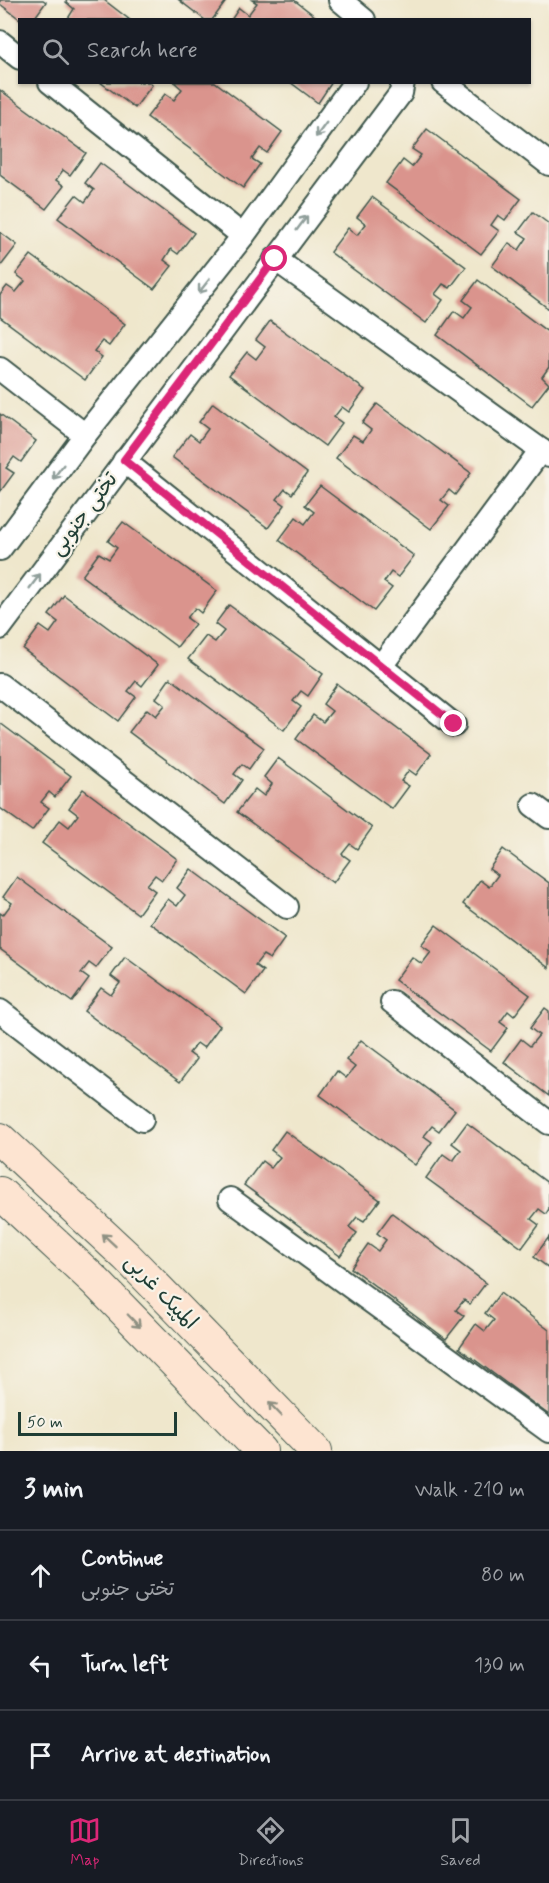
<!DOCTYPE html>
<meta charset="utf-8">
<style>
body{margin:0;font-family:Mynerve,"Playpen Sans Arabic",sans-serif;background:#242831;color:#f1f3f6}
.scale{position:absolute;left:18px;bottom:15px;width:159px;box-sizing:border-box;padding-left:6px;border:3px solid #1f3d34;border-top:0;font-size:16px;line-height:21px;white-space:nowrap;color:#1f3d34;-webkit-text-stroke:4px #f7f3e8;paint-order:stroke}
.stop{position:absolute;width:18px;height:18px;margin:-14px;border:4px solid #db2777;border-radius:50%;background:#fff}
.stop.end{background:#db2777;border-color:#fff;box-shadow:0 2px 6px #0008}
.list{margin:0;padding:0;list-style:none}
h2{display:flex;justify-content:space-between;align-items:center;height:78px;margin:0;padding:0 24px;font-size:26px}
h2 small{font-size:20px;font-weight:400;color:#9ea1a6}
.list li{display:grid;grid-template-columns:39px 1fr auto;gap:18px;align-items:center;box-sizing:border-box;height:90px;padding:0 24px;border-top:2px solid #363941}
.list b{display:block;font-size:22px;white-space:nowrap}
.list p{margin:0;font-size:20px;white-space:nowrap;color:#9ea1a6}
.list em{font-size:20px;font-style:normal;color:#9ea1a6}
.icon{flex:none;width:33px;height:33px;fill:none;stroke:currentColor;stroke-width:2;stroke-linecap:round;stroke-linejoin:round}
.map{position:relative;flex:none;width:549px;height:1451px;overflow:hidden}
.search{position:absolute;background:#171b24;box-shadow:0 2px 4px #0004;left:18px;right:18px;top:18px;height:66px;display:flex;align-items:center;gap:15px;box-sizing:border-box;padding:0 21px;border-radius:0px;color:#9ea1a6;font-size:22px}
.sheet{height:348px;background:#171b24}
nav{display:flex;justify-content:space-around;align-items:center;box-sizing:border-box;height:84px;border-top:2px solid #363941;background:#171b24;font-size:16px;color:#9ea1a6}
nav a{display:grid;justify-items:center;gap:3px}
nav .on{color:#db2777}
.map>svg:first-child{display:block}
.building{fill:#da948d}
.lines{fill:none;stroke-linecap:round;stroke-linejoin:round}
.street-casing{stroke:#3e564b;stroke-width:26}
.secondary-casing{stroke:#3e564b;stroke-width:34}
.street{stroke:#fff;stroke-width:22}
.secondary{stroke:#fde4d1;stroke-width:32}
.oneway{stroke:#8f9e9a}
.oneway2{stroke:#8e9082}
.route{stroke:#db2777;stroke-width:8}
.labels{text-anchor:middle;dominant-baseline:central;stroke-width:4.5;stroke-linejoin:round;paint-order:stroke}
.street-label{font-size:21px;fill:#1f3d34;stroke:#f7f3e8}
</style>
<div class="map">
<svg width="549" height="1451" viewBox="0 0 549 1451">
<rect width="100%" height="100%" fill="#f7f3e8"/>
<filter id="ink" filterUnits="userSpaceOnUse"><feTurbulence type="fractalNoise" baseFrequency=".0167" numOctaves="2"/><feDisplacementMap in="SourceGraphic" scale="12" xChannelSelector="R" yChannelSelector="G"/><feConvolveMatrix kernelMatrix="1 2 1 2 8 2 1 2 1" color-interpolation-filters="sRGB"/></filter>
<filter id="wash" filterUnits="userSpaceOnUse"><feTurbulence type="fractalNoise" baseFrequency=".008" numOctaves="4" result="noise"/><feDisplacementMap in="SourceGraphic" scale="24" xChannelSelector="R" yChannelSelector="G"/><feGaussianBlur stdDeviation="1.35" result="paint"/><feColorMatrix in="noise" values="0 0 0 0 0 0 0 0 0 0 0 0 0 0 0 0 0 1.4 0 .05"/><feComposite in="paint" operator="in"/></filter>
<g filter="url(#wash)">
<rect width="100%" height="100%" fill="#efe7cc"/>
<g id="blocks">
<g class="building">
<polygon points="0,0 43,0 46,2 33,20 21,20 0,4"/>
<polygon points="67,0 104,0 130,20 67,20 74,9 66,2"/>
<polygon points="179,0 227,0 212,20 205,20"/>
<polygon points="252,0 294,0 320,20 231,20 239,8 248,15 257,3"/>
<polygon points="100,82 149,82 152,85 135,108"/>
<polygon points="174,82 215,82 282,132 267,153 260,148 252,159 260,164 243,188 147,117 165,94 174,100 182,89"/>
<polygon points="290,82 332,82 318,103"/>
<polygon points="0,90 86,153 70,175 63,170 56,180 64,186 46,209 0,175"/>
<polygon points="427,129 521,199 505,220 498,215 491,225 499,231 481,254 386,183 403,160 412,167 421,155 412,149"/>
<polygon points="100,163 194,233 178,254 171,249 164,260 172,266 154,289 58,218 76,195 85,202 94,190 85,183"/>
<polygon points="372,197 466,267 450,288 443,284 435,294 443,300 426,323 330,252 348,228 357,235 366,224 357,217"/>
<polygon points="533,212 549,224 549,309 492,266 509,243 519,250 527,238 518,232"/>
<polygon points="0,232 17,245 0,267"/>
<polygon points="31,255 125,324 109,346 102,341 94,351 102,357 85,380 0,317 0,295 7,286 16,292 25,281 16,274"/>
<polygon points="478,280 549,333 549,367 542,377 549,384 532,406 437,335 454,311 464,318 472,307 463,300"/>
<polygon points="270,321 365,390 349,412 342,407 334,417 342,423 325,446 229,375 247,352 256,359 265,347 256,340"/>
<polygon points="213,403 307,473 292,494 285,489 277,499 285,505 268,528 172,457 190,434 199,441 208,429 199,422"/>
<polygon points="377,404 471,473 455,495 449,490 441,500 449,506 431,529 336,458 353,435 363,441 371,430 362,423"/>
<polygon points="0,414 36,441 21,462 14,457 6,468 14,473 0,492"/>
<polygon points="320,486 414,556 398,577 391,572 384,582 392,588 374,611 279,540 296,517 305,524 314,512 305,505"/>
<polygon points="123,522 217,591 201,613 195,608 187,618 195,624 177,647 82,576 99,553 109,559 117,548 108,541"/>
<polygon points="64,595 158,665 142,686 136,681 128,691 136,697 118,721 23,649 40,626 50,633 58,622 49,615"/>
<polygon points="229,605 323,674 308,696 301,691 293,701 301,707 284,730 188,659 206,636 215,642 224,631 215,624"/>
<polygon points="170,678 264,748 249,769 242,764 234,774 242,780 225,804 129,732 147,709 156,716 165,705 156,698"/>
<polygon points="337,684 431,754 416,775 409,770 401,781 409,786 392,809 296,739 313,715 323,722 332,711 323,704"/>
<polygon points="0,723 71,776 55,797 49,792 41,802 49,808 32,831 0,808"/>
<polygon points="278,758 372,828 357,849 350,844 342,854 350,860 333,883 237,812 255,789 264,796 272,784 264,777"/>
<polygon points="83,789 177,859 162,880 155,875 147,885 155,891 138,914 42,843 60,820 69,827 78,815 69,808"/>
<polygon points="503,849 549,883 549,968 463,904 480,880 489,887 498,875 489,869"/>
<polygon points="191,869 285,938 270,959 263,955 255,965 263,971 246,994 150,923 168,899 177,906 185,895 177,888"/>
<polygon points="17,877 112,947 96,968 89,963 81,973 89,979 72,1002 0,949 0,913 3,915 12,903 3,897"/>
<polygon points="436,925 530,995 514,1016 508,1011 500,1022 508,1028 491,1051 395,980 412,957 422,964 431,952 421,945"/>
<polygon points="125,957 220,1026 204,1048 197,1043 189,1053 197,1059 180,1082 84,1011 101,988 111,995 120,983 111,976"/>
<polygon points="545,1008 549,1011 549,1096 504,1062 521,1039 530,1046 539,1035 530,1028"/>
<polygon points="361,1040 455,1110 439,1131 432,1126 424,1136 432,1142 415,1165 320,1095 337,1071 346,1078 355,1067 346,1060"/>
<polygon points="467,1123 549,1184 549,1209 546,1214 539,1209 531,1219 539,1225 522,1248 426,1178 443,1154 453,1161 461,1150 452,1143"/>
<polygon points="285,1131 380,1200 364,1221 357,1217 349,1227 357,1233 340,1256 244,1185 262,1161 271,1168 280,1157 271,1150"/>
<polygon points="392,1213 486,1283 470,1304 464,1300 456,1310 464,1316 446,1339 351,1268 368,1244 378,1251 386,1240 377,1233"/>
<polygon points="549,1237 549,1268 534,1257"/>
<polygon points="500,1293 549,1330 549,1415 459,1348 476,1324 485,1331 494,1320 485,1313"/>
</g>
</g>
</g>
<g filter="url(#ink)">
<use href="#blocks" fill-opacity="0" stroke="#3e564b" stroke-width="1.5"/>
<g class="lines">
<defs>
<g id="street">
<polyline points="340,0 364,20"/>
<polyline points="0,42 20,58"/>
<polyline points="50,82 243,236"/>
<polyline points="443,82 549,164"/>
<polyline points="275,259 549,456"/>
<polyline points="0,369 85,435"/>
<polyline points="124,461 454,725"/>
<polyline points="0,549 85,435 243,236 355,82"/>
<polyline points="0,628 401,93 403,82"/>
<polyline points="381,666 541,450"/>
<polyline points="0,685 287,907"/>
<polyline points="533,805 549,817"/>
<polyline points="392,1002 549,1123"/>
<polyline points="0,1011 142,1120"/>
<polyline points="230,1199 549,1431"/>
</g>
<g id="secondary">
<polyline points="0,1139 127,1257 316,1451"/>
<polyline points="0,1193 96,1282 261,1451"/>
</g>
</defs>
<use href="#street" class="street-casing"/>
<use href="#secondary" class="secondary-casing"/>
<use href="#street" class="street"/>
<use href="#secondary" class="secondary"/>
</g>
<defs><path id="oneway-shaft" d="M-6 0H5M1.5-3L5.5 0L1.5 3" fill="none" stroke-width="1.6" stroke-linecap="round" stroke-linejoin="round" transform="scale(1.5)"/></defs>
<g class="oneway">
<use href="#oneway-shaft" transform="translate(321 130) rotate(126)"/>
<use href="#oneway-shaft" transform="translate(302 223) rotate(-53)"/>
<use href="#oneway-shaft" transform="translate(204 286) rotate(128)"/>
<use href="#oneway-shaft" transform="translate(58 472) rotate(127)"/>
<use href="#oneway-shaft" transform="translate(35 581) rotate(-53)"/>
</g>
<g class="oneway2">
<use href="#oneway-shaft" transform="translate(109 1240) rotate(-137)"/>
<use href="#oneway-shaft" transform="translate(134 1321) rotate(46)"/>
<use href="#oneway-shaft" transform="translate(275 1409) rotate(-134)"/>
</g>
</g>
<g class="lines" filter="url(#ink)">
<polyline class="route" points="275,259 124,460 454,724"/>
</g>
<g class="labels">
<g class="street-label">
<text transform="translate(84 514) rotate(-53)">تختی جنوبی</text>
<text transform="translate(161 1292) rotate(46)">المپیک غربی</text>
</g>
</g>
</svg>
<div class="scale">50 m</div>
<div class="stop" style="left:275px;top:259px"></div>
<div class="stop end" style="left:454px;top:724px"></div>
<div class="search"><svg class="icon" aria-label="search" viewBox="0 0 24 24"><circle cx="10" cy="10" r="6"/><path d="M15 15l6 6"/></svg>Search here</div>
</div>
<section class="sheet">
<h2>3 min<small>Walk · 210 m</small></h2>
<ul class="list">
<li><svg class="icon" aria-label="ahead" viewBox="0 0 24 24"><path d="M12 20V5M6 11l6-6 6 6"/></svg><div><b>Continue</b><p>تختی جنوبی</p></div><em>80 m</em></li>
<li><svg class="icon" aria-label="left" viewBox="0 0 24 24"><path d="M17 20v-9H6M10 6l-5 5 5 5"/></svg><div><b>Turn left</b></div><em>130 m</em></li>
<li><svg class="icon" aria-label="arrive" viewBox="0 0 24 24"><path d="M6 21V4h12l-3 4 3 4H6"/></svg><div><b>Arrive at destination</b></div></li>
</ul>
</section>
<nav>
<a class="on"><svg class="icon" aria-label="map" viewBox="0 0 24 24"><path d="M3 6l6-2 6 2 6-2v14l-6 2-6-2-6 2zM9 4v14M15 6v14"/></svg>Map</a>
<a><svg class="icon" aria-label="directions" viewBox="0 0 24 24"><path d="M12 3l9 9-9 9-9-9zM9 14v-3h6M13 9l2 2-2 2"/></svg>Directions</a>
<a><svg class="icon" aria-label="saved" viewBox="0 0 24 24"><path d="M7 4h10v16l-5-4-5 4z"/></svg>Saved</a>
</nav>
